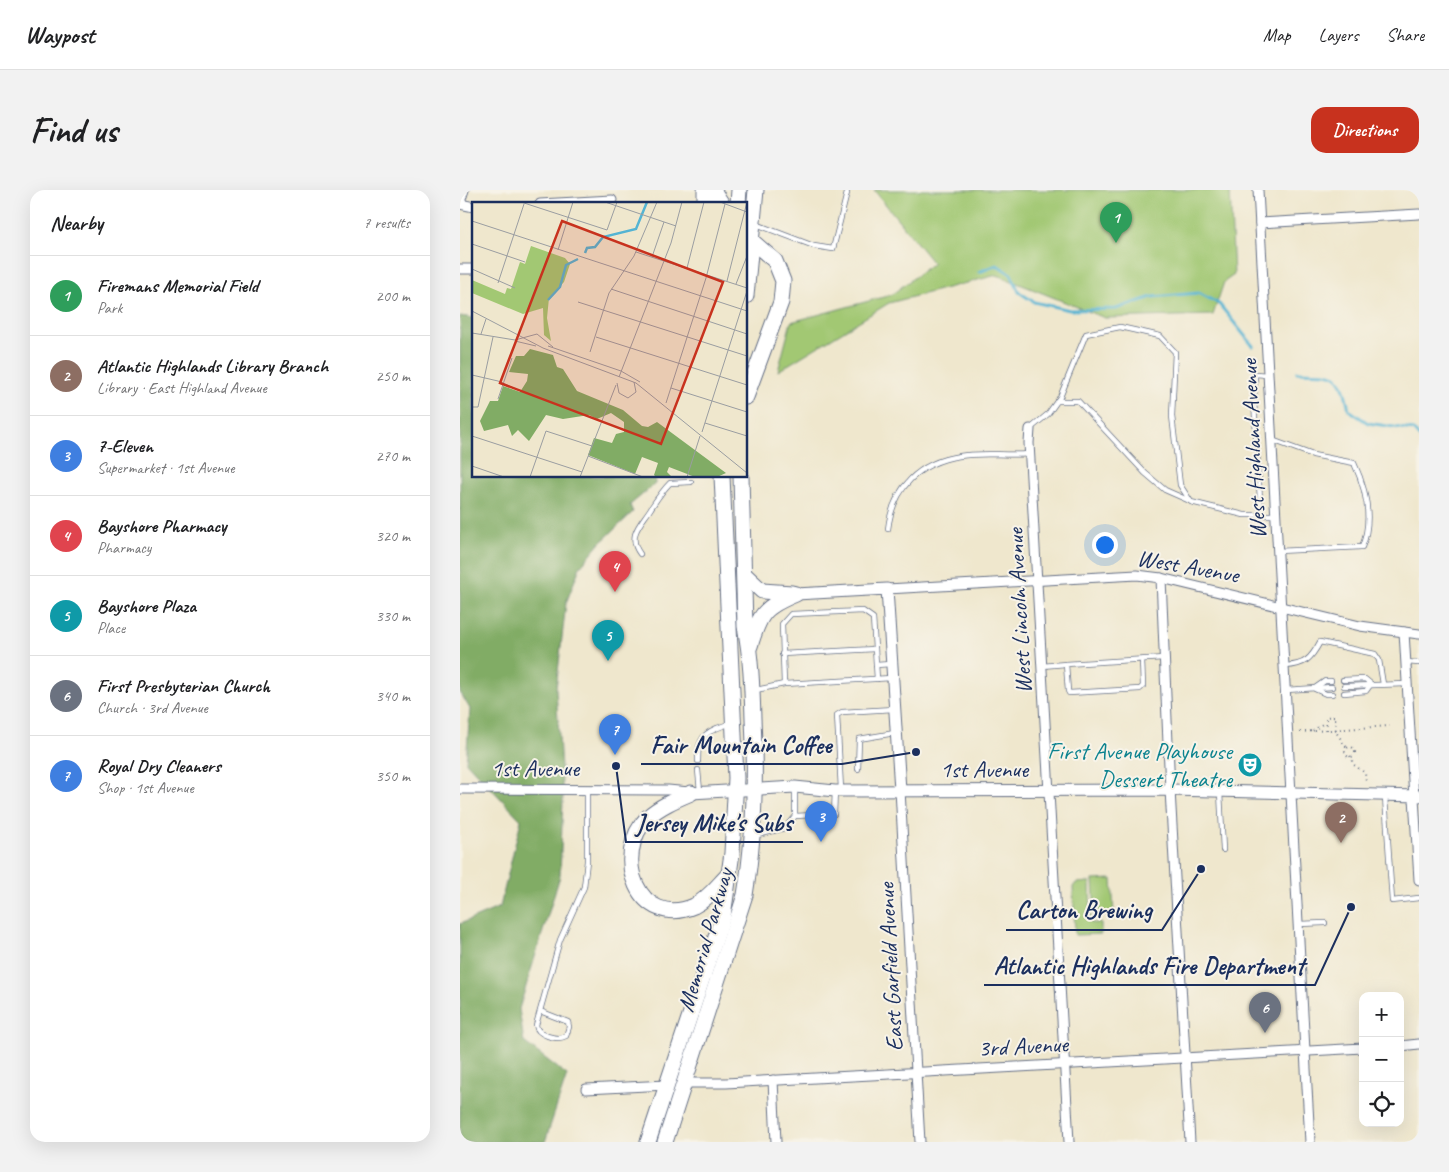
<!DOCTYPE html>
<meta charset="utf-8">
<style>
body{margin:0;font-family:Caveat,sans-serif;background:#f2f2f2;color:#202124}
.controls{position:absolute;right:15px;bottom:15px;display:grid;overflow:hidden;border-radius:10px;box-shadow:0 5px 20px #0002}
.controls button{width:45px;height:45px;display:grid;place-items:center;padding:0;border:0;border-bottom:1px solid #e0e0e0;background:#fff;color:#202124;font:25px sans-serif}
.you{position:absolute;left:644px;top:354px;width:18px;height:18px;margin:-12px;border:4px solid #fff;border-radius:50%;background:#1a73e8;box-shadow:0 0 0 8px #1a73e833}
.badge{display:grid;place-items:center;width:32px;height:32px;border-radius:50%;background:#c8321e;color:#fff;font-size:16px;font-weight:700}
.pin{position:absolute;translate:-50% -41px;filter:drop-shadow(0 1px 2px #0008)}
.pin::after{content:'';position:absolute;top:26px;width:18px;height:15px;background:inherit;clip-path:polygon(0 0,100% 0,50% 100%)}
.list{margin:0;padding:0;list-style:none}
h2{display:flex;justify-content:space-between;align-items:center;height:65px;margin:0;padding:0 20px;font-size:21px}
h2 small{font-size:16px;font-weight:400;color:#757577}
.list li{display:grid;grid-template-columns:32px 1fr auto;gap:15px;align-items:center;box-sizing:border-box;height:80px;padding:0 20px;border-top:1px solid #e0e0e0}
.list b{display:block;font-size:19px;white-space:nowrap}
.list p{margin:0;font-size:16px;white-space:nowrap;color:#757577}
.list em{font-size:16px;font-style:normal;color:#757577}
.icon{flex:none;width:28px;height:28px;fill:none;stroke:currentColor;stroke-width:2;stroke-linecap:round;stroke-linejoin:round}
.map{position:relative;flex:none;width:959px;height:952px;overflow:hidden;border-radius:15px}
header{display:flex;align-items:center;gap:30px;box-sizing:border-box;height:70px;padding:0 25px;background:#fff;border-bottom:1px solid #e0e0e0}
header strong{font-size:24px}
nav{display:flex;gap:28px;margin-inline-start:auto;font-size:18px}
.intro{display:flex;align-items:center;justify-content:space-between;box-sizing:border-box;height:120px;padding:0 30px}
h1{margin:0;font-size:35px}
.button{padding:12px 22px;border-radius:15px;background:#c8321e;color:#fff;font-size:18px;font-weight:700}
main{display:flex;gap:30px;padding:0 30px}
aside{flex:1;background:#fff;border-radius:15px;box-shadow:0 5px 20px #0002}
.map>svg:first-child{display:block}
.green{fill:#a2c873;stroke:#5e7c68}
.forest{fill:#81ac65;stroke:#4e6e62}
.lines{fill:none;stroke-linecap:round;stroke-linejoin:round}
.stream{stroke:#54b4d3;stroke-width:3}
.service-casing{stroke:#656f85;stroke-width:6}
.minor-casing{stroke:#656f85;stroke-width:11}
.tertiary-casing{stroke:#656f85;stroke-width:13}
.trunk-casing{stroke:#656f85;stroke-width:17}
.path{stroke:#656f85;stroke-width:2;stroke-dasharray:1 4;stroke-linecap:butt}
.service{stroke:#fff;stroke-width:4.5}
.minor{stroke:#fff;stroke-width:9}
.tertiary{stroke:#fff;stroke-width:11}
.trunk{stroke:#fff;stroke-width:15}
.labels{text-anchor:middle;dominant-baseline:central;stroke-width:4;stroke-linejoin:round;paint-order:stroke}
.street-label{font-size:24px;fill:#1b2f5e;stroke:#f7f3e8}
.culture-label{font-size:24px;fill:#0d838f;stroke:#f7f3e8;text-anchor:end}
.inset-river{fill:none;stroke:#54b4d3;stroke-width:2.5}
.inset-road{fill:none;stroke:#9a9da1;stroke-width:1}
.view{fill:#c8321e;fill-opacity:0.15;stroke:#c8321e;stroke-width:2.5}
.inset-edge{fill:none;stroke:#1b2f5e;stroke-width:2.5}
.leader{fill:none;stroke:#1b2f5e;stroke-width:2}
.callout-dot{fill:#1b2f5e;stroke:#f7f3e8;stroke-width:2}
.callout-label{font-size:25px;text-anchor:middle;font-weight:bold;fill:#1b2f5e;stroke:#f7f3e8;stroke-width:4;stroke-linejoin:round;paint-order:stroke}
</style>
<header>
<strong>Waypost</strong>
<nav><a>Map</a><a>Layers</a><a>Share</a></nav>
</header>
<div class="intro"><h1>Find us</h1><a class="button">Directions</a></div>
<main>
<aside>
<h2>Nearby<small>7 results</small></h2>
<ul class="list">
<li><span class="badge" style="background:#2e9e5b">1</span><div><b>Firemans Memorial Field</b><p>Park</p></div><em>200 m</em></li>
<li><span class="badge" style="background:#8d6e63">2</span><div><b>Atlantic Highlands Library Branch</b><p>Library · East Highland Avenue</p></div><em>250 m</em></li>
<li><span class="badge" style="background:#3f7fe0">3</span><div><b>7-Eleven</b><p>Supermarket · 1st Avenue</p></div><em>270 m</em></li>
<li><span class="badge" style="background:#e0444e">4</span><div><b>Bayshore Pharmacy</b><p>Pharmacy</p></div><em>320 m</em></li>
<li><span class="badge" style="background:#0f9aa8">5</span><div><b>Bayshore Plaza</b><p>Place</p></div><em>330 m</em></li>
<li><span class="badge" style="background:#6b7280">6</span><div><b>First Presbyterian Church</b><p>Church · 3rd Avenue</p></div><em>340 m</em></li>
<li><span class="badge" style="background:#3f7fe0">7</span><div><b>Royal Dry Cleaners</b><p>Shop · 1st Avenue</p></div><em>350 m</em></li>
</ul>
</aside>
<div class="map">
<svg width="959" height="952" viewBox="0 0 959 952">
<rect width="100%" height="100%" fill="#f7f3e8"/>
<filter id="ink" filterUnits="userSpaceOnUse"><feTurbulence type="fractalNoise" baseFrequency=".02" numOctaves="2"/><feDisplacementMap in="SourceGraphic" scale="10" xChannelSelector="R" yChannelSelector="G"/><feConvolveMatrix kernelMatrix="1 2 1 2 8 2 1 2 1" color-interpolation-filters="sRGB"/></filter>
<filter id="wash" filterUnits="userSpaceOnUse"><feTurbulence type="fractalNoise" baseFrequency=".0096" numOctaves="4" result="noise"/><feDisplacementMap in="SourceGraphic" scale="20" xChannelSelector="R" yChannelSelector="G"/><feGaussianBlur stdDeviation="1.12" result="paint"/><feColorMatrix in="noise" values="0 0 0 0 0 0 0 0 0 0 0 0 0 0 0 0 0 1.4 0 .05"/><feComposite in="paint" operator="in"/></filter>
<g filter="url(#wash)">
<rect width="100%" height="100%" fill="#efe7cd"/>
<g class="green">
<polygon points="414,0 770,0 774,85 764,92 753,125 645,128 537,85 429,113 318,181 331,132 431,105 473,73"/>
<polygon points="652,689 654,725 635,726 633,690"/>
<polygon points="630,692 631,733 641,733 641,744 615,745 613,697 616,693"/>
</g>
<polygon class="forest" points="0,126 14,128 14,286 195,286 195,294 170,315 173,322 139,354 120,377 106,413 96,499 103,609 100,686 59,819 64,852 107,885 85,952 0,952 0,734 40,717 61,630 6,572 10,519 0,502"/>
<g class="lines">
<g class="stream">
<polyline points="519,82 537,75 551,84 559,102 574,112 610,120 656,119 692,107 739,103 759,114 793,156"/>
<path d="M837,182C876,183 881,179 889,220L908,233L953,240L959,247"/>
</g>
</g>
</g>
<g filter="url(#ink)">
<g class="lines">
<defs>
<g id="service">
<polyline points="296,34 354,56 373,59 387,3"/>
<polyline points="597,211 618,211 685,283 705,300 730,311"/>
<polyline points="570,239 588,224 600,207 626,144 660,137 700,146 715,162 712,226 720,295 731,312 784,325 815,325"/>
<path d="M812,250L853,265L894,273C906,299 913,330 902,357L818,361"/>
<polyline points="801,326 794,211 795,184 808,185"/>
<path d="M428,339C433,298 459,272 500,266C522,262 546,266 569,264"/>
<path d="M180,364C166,345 182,333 191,318C197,309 202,301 210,293L231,292"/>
<polyline points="322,464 415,459"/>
<polyline points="682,470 683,496 680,499 609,503 608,501 606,474 704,468"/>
<polyline points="946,472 959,473"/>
<polyline points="416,475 431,474"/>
<polyline points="582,476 606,474"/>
<path d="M825,476C845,475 851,469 860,452L915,464L919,470L923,494"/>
<polyline points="883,490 905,489 911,494"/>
<polyline points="324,494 322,434 331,424 403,421 413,428 417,489"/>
<polyline points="884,496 947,494"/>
<polyline points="855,498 865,491 871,491"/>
<polyline points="855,499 866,504 872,504"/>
<polyline points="296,500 324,494 432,488"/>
<polyline points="826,500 872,497"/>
<polyline points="884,503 906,501 911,494"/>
<path d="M238,571C237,544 249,540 272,533"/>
<polyline points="398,579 399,549 435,543"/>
<polyline points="238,580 240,601"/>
<polyline points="381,599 377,525 382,522 434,519"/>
<polyline points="760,602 763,660"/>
<polyline points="925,607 932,711 959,708"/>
<polyline points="335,626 335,597"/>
<polyline points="294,646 325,638 335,626 374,624 375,601"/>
<polyline points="839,734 865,733"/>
<path d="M80,821L108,832L109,837L106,846C97,851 77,845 76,835L100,750L124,697L127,671V600"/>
</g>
<g id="minor">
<polyline points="798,0 850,952"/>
<polyline points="0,12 4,0"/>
<polyline points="0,14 14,17"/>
<polyline points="80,14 152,10"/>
<polyline points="800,33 959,24"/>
<polyline points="0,79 14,79"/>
<polyline points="570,239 569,253 609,952"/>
<polyline points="701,388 710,600 730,952"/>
<polyline points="427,399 677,385 701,388 900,436 959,444"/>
<polyline points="944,442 959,690"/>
<polyline points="0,599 208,600 229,602"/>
<polyline points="440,600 460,952"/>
<polyline points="940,856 959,854"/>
<polyline points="313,890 316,952"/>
<polyline points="225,893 266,893 903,858"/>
<polyline points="126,899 207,895"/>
</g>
<g id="tertiary">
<polyline points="336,404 427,399 440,600"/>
<polyline points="231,603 335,597 375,601 710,600 959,606"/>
</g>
<g id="trunk">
<polyline points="245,0 245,14"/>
<polyline points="253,0 262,14"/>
<polyline points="278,14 279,0"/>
<polyline points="286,46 315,71 323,91 321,112 286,207"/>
<polyline points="286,106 296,0"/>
<polyline points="285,385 302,401 332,403"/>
<path d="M290,456C300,423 304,417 336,404"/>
<path d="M231,603C217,609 200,616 188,627C150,666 179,740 234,716C248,709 257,696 268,685"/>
<polyline points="188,952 263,726 272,663 276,588 262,286"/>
<path d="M205,952L285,705C295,645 296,588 293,528C292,497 291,467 285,436L281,286"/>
</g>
</defs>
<use href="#service" class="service-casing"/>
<use href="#minor" class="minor-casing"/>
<use href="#tertiary" class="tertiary-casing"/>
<use href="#trunk" class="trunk-casing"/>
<g class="path">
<polyline points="867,540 866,527 875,526 876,542 887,558"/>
<polyline points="853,541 865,532"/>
<polyline points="840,542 930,536"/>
<circle cx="890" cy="562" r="5"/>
<polyline points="890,566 894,575 905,583 906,593"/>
</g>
<use href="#service" class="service"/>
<use href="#minor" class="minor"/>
<use href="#tertiary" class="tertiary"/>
<use href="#trunk" class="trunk"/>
</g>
</g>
<defs>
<symbol id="theatre-disc" viewBox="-11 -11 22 22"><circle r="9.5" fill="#0f9aa8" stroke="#f7f3e8"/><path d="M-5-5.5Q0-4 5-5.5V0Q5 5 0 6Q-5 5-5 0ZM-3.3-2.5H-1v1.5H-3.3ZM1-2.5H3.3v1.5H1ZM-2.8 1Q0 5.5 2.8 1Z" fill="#fff"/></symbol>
</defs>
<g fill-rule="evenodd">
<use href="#theatre-disc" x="776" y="561" width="28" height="28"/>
</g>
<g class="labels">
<g class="street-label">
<text transform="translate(793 259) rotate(-93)">West Highland Avenue</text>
<text transform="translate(728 376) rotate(10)">West Avenue</text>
<text transform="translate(559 421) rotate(-93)">West Lincoln Avenue</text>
<text x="75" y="578">1st Avenue</text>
<text x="524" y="579">1st Avenue</text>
<text transform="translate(245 750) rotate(-74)">Memorial Parkway</text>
<text transform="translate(430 777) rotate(-93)">East Garfield Avenue</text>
<text transform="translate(563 856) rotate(-3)">3rd Avenue</text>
</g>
<g class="culture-label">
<text x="772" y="561">First Avenue Playhouse<tspan x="772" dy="28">Dessert Theatre</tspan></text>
</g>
</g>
<g transform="translate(12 12)">
<rect width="275" height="275" fill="#efe7cd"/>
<path d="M59,44L93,56L98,62L92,80L77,96L75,116L79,139L72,133L71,106L51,112L0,91V78L33,92L35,86L39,87L48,60L53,62Z" fill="#a2c873"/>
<path d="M58,147L81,153L85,165L91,167L105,189L151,208L170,224L176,225L185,220L254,271L245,275H223L197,265L195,270L200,275H184L182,273L186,261L170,255L163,272L116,253L122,236L140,241L144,232L152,230V220L139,211L125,217L117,213L91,217L74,213L57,239L46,228L40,234L36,223L12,229L8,219L18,199H26L31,184L48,190L55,179L56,172L37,170L44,154H52Z" fill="#81ac65"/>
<path class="inset-river" d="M113,51L115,46L123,45L131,35L164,27L175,0M76,98L88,85L94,63L106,57"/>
<path class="inset-road" d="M49,0L135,28L145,0M133,0L204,24M248,0L275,10M0,19L275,109M0,42L53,60M86,48L101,0M164,50L275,86M180,55L192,20M215,66L232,0M0,67L43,86M255,79L275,0M26,81L52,2M264,82L275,54M139,87L275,132M106,100L275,154M0,109L71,146L164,181L275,271M0,131L43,138M9,132L14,117M124,135L275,183M43,138L65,132L81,145M43,139L64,144M76,144L149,169L168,180M118,150L137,91L162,54L185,0M0,173L26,179L44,187M147,175L199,41L210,0M145,181L147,191L156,196L164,190L162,180M199,186L275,210M26,197L40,156M194,201L234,76L253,2M0,205H6L21,135M233,221L275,234M230,230L275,89M0,234L110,270M116,254L171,275M0,264L32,275M58,275L74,229L120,244M108,275L144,183M215,275L228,234"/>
<path class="view" d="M90,19L251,80L189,242L28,181Z"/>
<rect width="275" height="275" class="inset-edge"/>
</g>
<path class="leader" d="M456 562L382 574H181M156 576L166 652H343M741 679L702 740H546M891 717L855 795H524"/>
<g class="callout-dot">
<circle cx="456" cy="562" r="5"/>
<circle cx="156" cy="576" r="5"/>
<circle cx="741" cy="679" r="5"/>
<circle cx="891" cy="717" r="5"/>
</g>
<g class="callout-label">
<text x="281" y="563">Fair Mountain Coffee</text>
<text x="254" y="641">Jersey Mike's Subs</text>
<text x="624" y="728">Carton Brewing</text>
<text x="689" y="784">Atlantic Highlands Fire Department</text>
</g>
</svg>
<div class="controls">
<button>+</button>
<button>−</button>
<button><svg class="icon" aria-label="locate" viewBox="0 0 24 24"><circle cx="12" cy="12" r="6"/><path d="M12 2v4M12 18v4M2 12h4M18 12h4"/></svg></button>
</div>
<div class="you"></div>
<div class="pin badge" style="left:656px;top:53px;background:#2e9e5b">1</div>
<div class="pin badge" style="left:881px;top:653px;background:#8d6e63">2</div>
<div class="pin badge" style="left:361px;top:652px;background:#3f7fe0">3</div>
<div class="pin badge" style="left:155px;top:402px;background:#e0444e">4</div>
<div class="pin badge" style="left:148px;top:471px;background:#0f9aa8">5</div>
<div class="pin badge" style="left:805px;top:843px;background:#6b7280">6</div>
<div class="pin badge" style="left:155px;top:565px;background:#3f7fe0">7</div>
</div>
</main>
